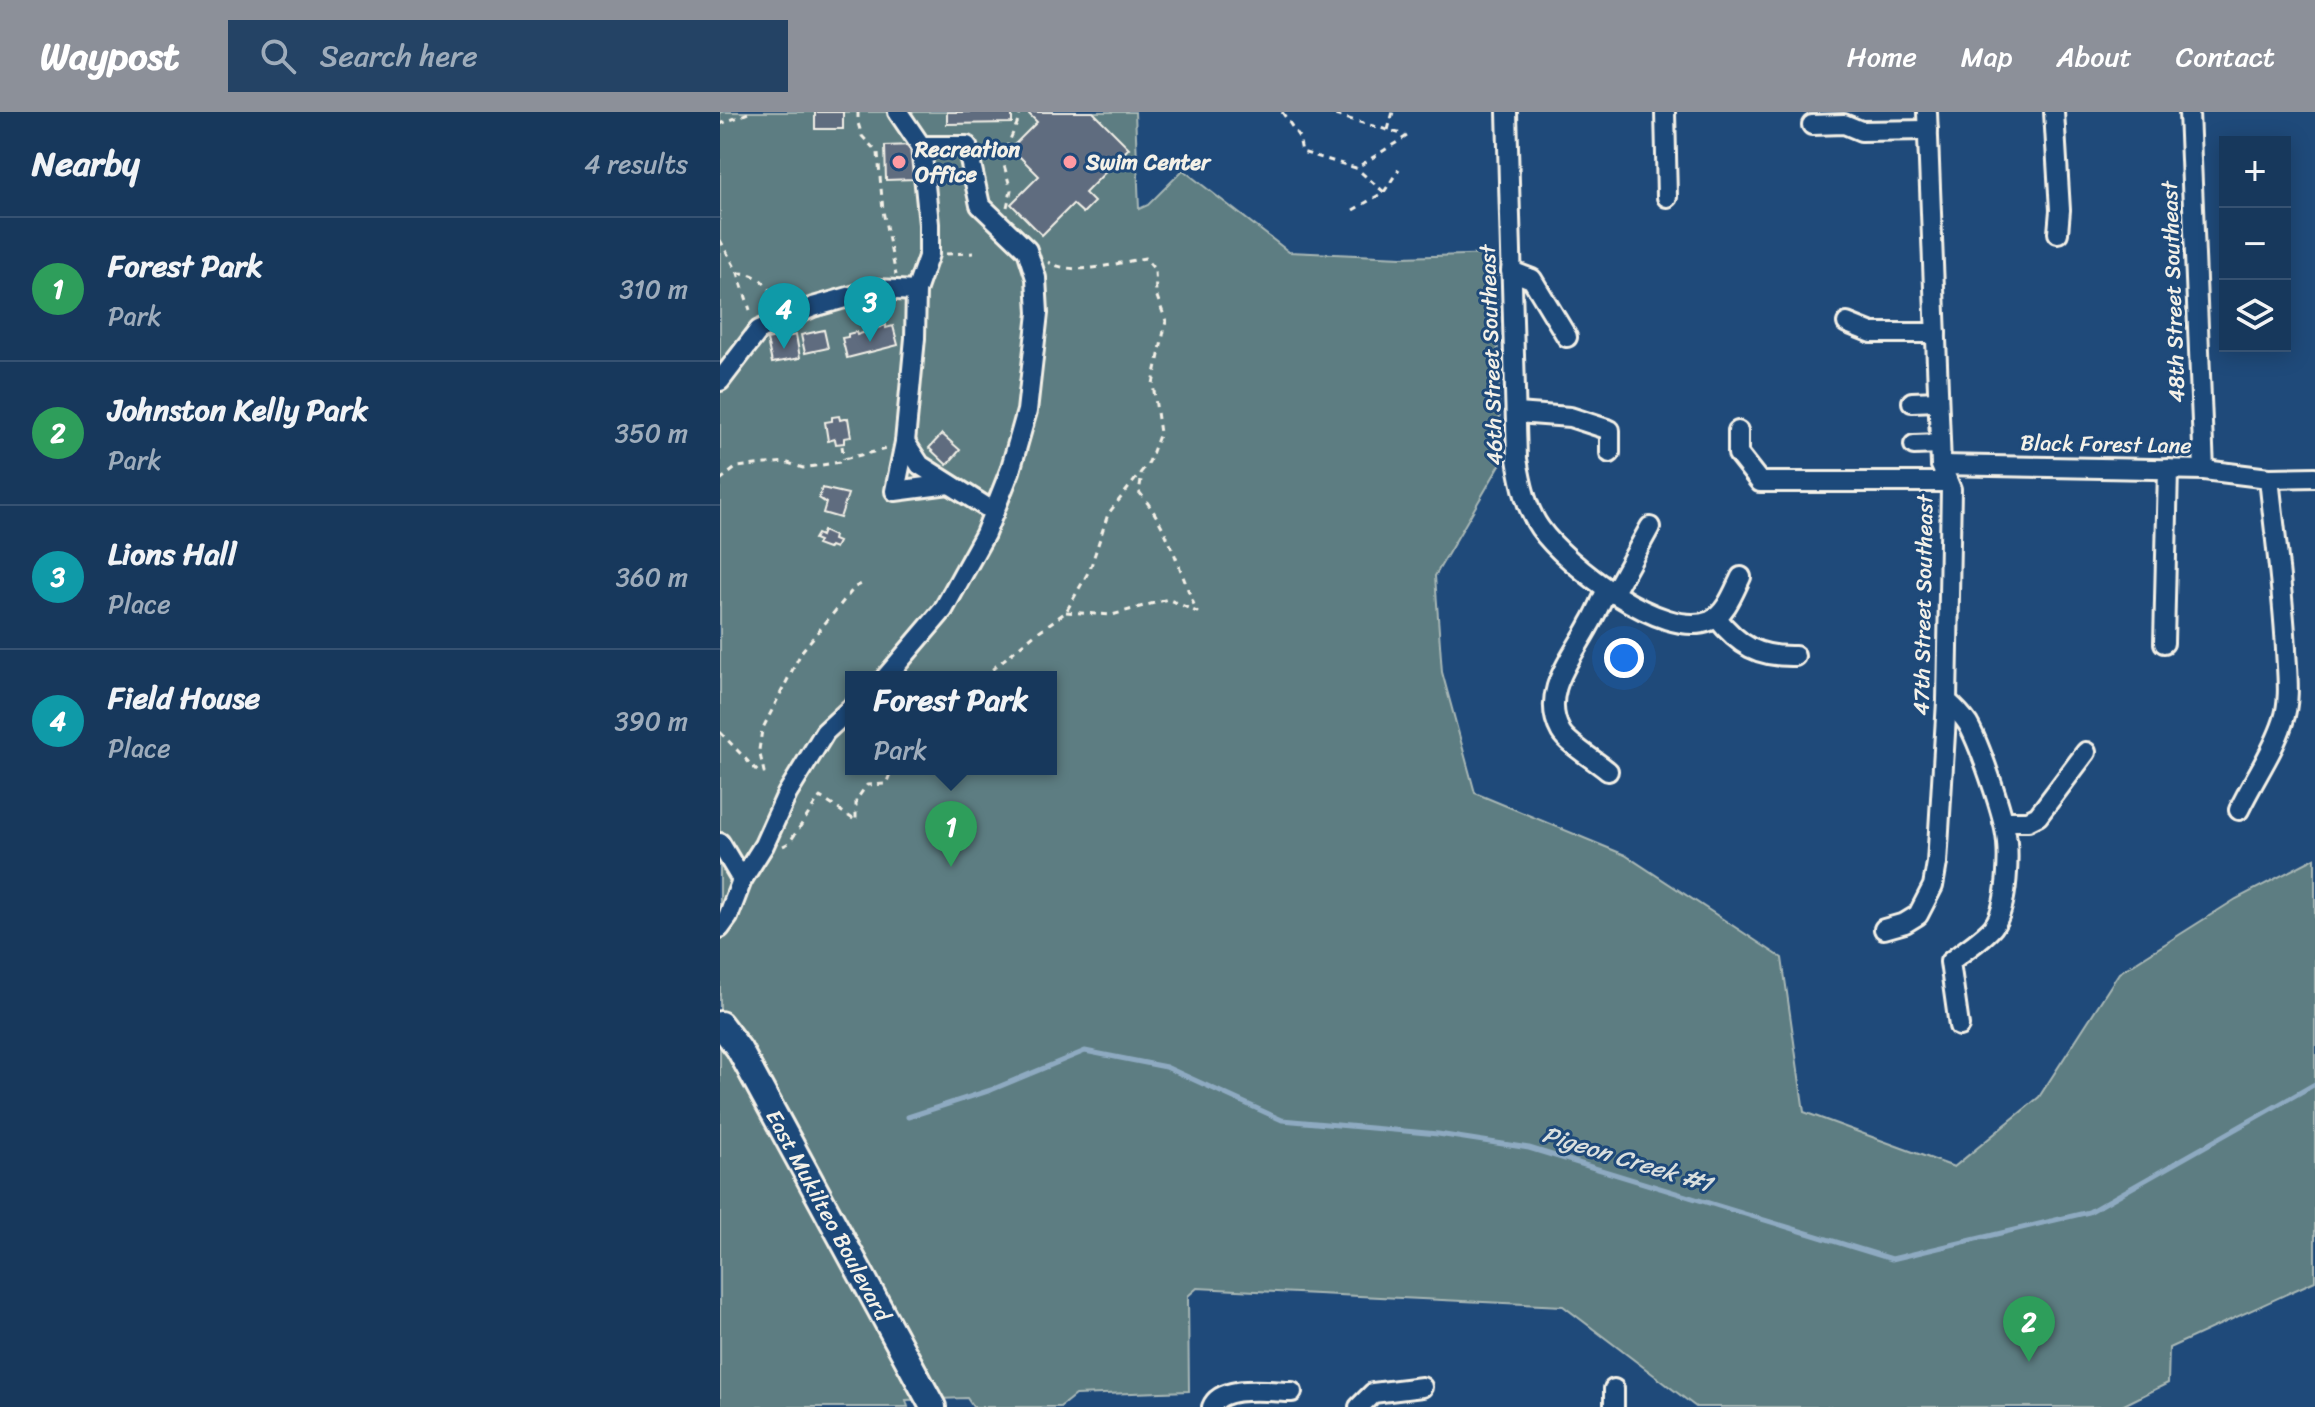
<!DOCTYPE html>
<meta charset="utf-8">
<style>
body{margin:0;font-family:Sriracha,sans-serif;background:#244365;color:#f1f3f6}
.controls{position:absolute;right:24px;top:24px;display:grid;overflow:hidden;border-radius:0px;box-shadow:0 4px 20px #0003}
.controls button{width:72px;height:72px;display:grid;place-items:center;padding:0;border:0;border-bottom:2px solid #365272;background:#17385c;color:#f1f3f6;font:40px sans-serif}
.you{position:absolute;left:904px;top:546px;width:28px;height:28px;margin:-20px;border:6px solid #fff;border-radius:50%;background:#1a73e8;box-shadow:0 0 0 12px #1a73e833}
.badge{display:grid;place-items:center;width:52px;height:52px;border-radius:50%;background:#8c9099;color:#fff;font-size:26px;font-weight:700}
.pin{position:absolute;translate:-50% -66px;filter:drop-shadow(0 2px 4px #0008)}
.pin::after{content:'';position:absolute;top:42px;width:28px;height:24px;background:inherit;clip-path:polygon(0 0,100% 0,50% 100%)}
.popup{position:absolute;left:125px;top:559px;width:212px;height:104px;box-sizing:border-box;display:grid;place-content:center;border-radius:0px;background:#17385c;filter:drop-shadow(0 2px 6px #0005);font-size:26px;white-space:nowrap;color:#9eacbb}
.popup b{font-size:30px;color:#f1f3f6}
.popup::after{content:'';position:absolute;left:50%;top:100%;margin-left:-16px;border:16px solid transparent;border-top-color:#17385c}
.list{margin:0;padding:0;list-style:none}
h2{display:flex;justify-content:space-between;align-items:center;height:104px;margin:0;padding:0 32px;font-size:34px}
h2 small{font-size:26px;font-weight:400;color:#9eacbb}
.list li{display:grid;grid-template-columns:52px 1fr auto;gap:24px;align-items:center;box-sizing:border-box;height:144px;padding:0 32px;border-top:2px solid #365272}
.list b{display:block;font-size:30px;white-space:nowrap}
.list p{margin:0;font-size:26px;white-space:nowrap;color:#9eacbb}
.list em{font-size:26px;font-style:normal;color:#9eacbb}
.icon{flex:none;width:44px;height:44px;fill:none;stroke:currentColor;stroke-width:2;stroke-linecap:round;stroke-linejoin:round}
.map{position:relative;flex:none;width:1595px;height:1295px;overflow:hidden}
header{display:flex;align-items:center;gap:48px;box-sizing:border-box;height:112px;padding:0 40px;background:#8c9099;color:#fff}
header strong{font-size:38px}
nav{display:flex;gap:44px;margin-inline-start:auto;font-size:28px}
.search{width:560px;height:72px;background:#244365;display:flex;align-items:center;gap:20px;box-sizing:border-box;padding:0 28px;border-radius:0px;color:#9eacbb;font-size:30px}
main{display:flex}
aside{flex:1;background:#17385c}
.map>svg:first-child{display:block}
.green{fill:#5d7d82;stroke:#a8b7b5;stroke-width:2;fill-rule:evenodd}
.lines{fill:none;stroke-linecap:round;stroke-linejoin:round}
.stream{stroke:#8eaac1;stroke-width:5}
.building{fill:#5f6c7f;stroke:#f4f1e8;stroke-width:2}
.minor-casing{stroke:#f4f1e8;stroke-width:24}
.major-casing{stroke:#f4f1e8;stroke-width:30}
.path{stroke:#f4f1e8;stroke-width:3;stroke-dasharray:6 6;stroke-linecap:butt}
.minor{stroke:#1f4a7a;stroke-width:18}
.major{stroke:#1f4a7a;stroke-width:24}
.poi-dot{fill:#ff9aa2;stroke:#1f4a7a;stroke-width:3}
.labels{text-anchor:middle;dominant-baseline:central;stroke-width:6;stroke-linejoin:round;paint-order:stroke}
.poi-label{font-size:22px;font-weight:bold;fill:#f4f1e8;stroke:#1f4a7a;text-anchor:start}
.street-label{font-size:22px;fill:#f4f1e8;stroke:#1f4a7a}
.water-label{font-size:24px;font-style:italic;fill:#dadfde;stroke:#1f4a7a}
</style>
<header>
<strong>Waypost</strong>
<div class="search"><svg class="icon" aria-label="search" viewBox="0 0 24 24"><circle cx="10" cy="10" r="6"/><path d="M15 15l6 6"/></svg>Search here</div>
<nav><a>Home</a><a>Map</a><a>About</a><a>Contact</a></nav>
</header>
<main>
<aside>
<h2>Nearby<small>4 results</small></h2>
<ul class="list">
<li><span class="badge" style="background:#2e9e5b">1</span><div><b>Forest Park</b><p>Park</p></div><em>310 m</em></li>
<li><span class="badge" style="background:#2e9e5b">2</span><div><b>Johnston Kelly Park</b><p>Park</p></div><em>350 m</em></li>
<li><span class="badge" style="background:#0f9aa8">3</span><div><b>Lions Hall</b><p>Place</p></div><em>360 m</em></li>
<li><span class="badge" style="background:#0f9aa8">4</span><div><b>Field House</b><p>Place</p></div><em>390 m</em></li>
</ul>
</aside>
<div class="map">
<svg width="1595" height="1295" viewBox="0 0 1595 1295">
<rect width="100%" height="100%" fill="#1f4a7a"/>
<filter id="ink" filterUnits="userSpaceOnUse"><feTurbulence type="fractalNoise" baseFrequency=".0125" numOctaves="2"/><feDisplacementMap in="SourceGraphic" scale="16" xChannelSelector="R" yChannelSelector="G"/><feConvolveMatrix kernelMatrix="1 2 1 2 8 2 1 2 1" color-interpolation-filters="sRGB"/></filter>
<g filter="url(#ink)">
<path class="green" d="M0,0H415L419,97L428,93L463,58L569,140L682,145L775,142L781,351L715,464L722,560L755,681L905,743L1062,846L1084,1000L1234,1055L1319,985L1399,861L1516,787L1595,746V1169L1449,1236L1448,1271L1400,1295H976L843,1194L477,1176L468,1184L469,1279L355,1283L340,1295H253L247,1286L186,1288L188,1295H0ZM131,565H331V657H131Z"/>
<g class="lines">
<polyline class="stream" points="188,1005 271,978 365,939 446,955 562,1008 718,1022 809,1036 1172,1147 1369,1100 1595,972"/>
</g>
<g class="building">
<rect x="95" y="0" width="28" height="17"/>
<polygon points="227,0 292,0 292,11 227,12"/>
<polygon points="307,0 373,0 409,36 365,81 374,90 363,101 353,92 322,123 291,92 319,64 291,36 317,10"/>
<polygon points="193,33 194,67 166,68 165,34"/>
<polygon points="166,213 166,216 173,214 178,233 127,246 122,226 128,225 128,222 136,220 137,223"/>
<polygon points="104,218 108,236 85,241 81,223"/>
<polygon points="65,219 66,225 76,223 80,246 52,251 47,228 56,226 55,221"/>
<polygon points="119,304 120,308 128,306 131,325 124,326 124,331 116,332 115,327 108,329 105,310 112,309 112,305"/>
<polygon points="222,322 240,338 227,353 209,336"/>
<polygon points="102,376 128,382 120,406 103,401 106,391 99,386"/>
<polygon points="103,419 114,424 113,428 118,430 115,436 110,434 108,437 97,433 99,429 94,427 97,422 101,424"/>
</g>
<g class="lines">
<defs>
<g id="minor">
<polyline points="178,0 201,34 209,112 209,142 196,179 195,226 185,330 175,379 229,372"/>
<path d="M787,0L797,347C801,371 806,396 820,416C846,453 943,528 990,509C1006,502 1014,479 1021,465"/>
<polyline points="945,0 947,85"/>
<polyline points="1334,0 1340,98 1338,121"/>
<polyline points="1469,0 1484,358"/>
<polyline points="1092,13 1124,12 1141,19 1208,18"/>
<polyline points="791,159 812,167 847,225"/>
<polyline points="1127,211 1152,221 1216,221"/>
<polyline points="0,269 39,218 93,195 157,177 196,179"/>
<polyline points="1192,290 1218,289"/>
<polyline points="797,301 850,305 890,318 890,341"/>
<polyline points="1018,319 1018,342 1040,370 1227,370"/>
<polyline points="185,330 200,353 274,400"/>
<polyline points="1194,333 1220,332"/>
<polyline points="1221,353 1484,358 1549,366 1595,365"/>
<path d="M886,479C881,490 876,502 870,512C853,545 819,581 841,620C848,632 876,649 888,659"/>
<polyline points="893,482 930,415"/>
<path d="M996,505C1019,534 1038,545 1075,544"/>
<polyline points="1444,531 1448,357"/>
<polyline points="166,565 223,498 265,422 290,359 307,299 318,201 316,166 307,138 260,93 247,34 201,34"/>
<path d="M1227,589C1235,596 1242,603 1248,612C1260,633 1280,693 1285,717C1290,740 1288,796 1273,815C1262,828 1243,839 1230,850L1239,914"/>
<path d="M1519,698C1533,668 1553,641 1563,610C1571,588 1567,561 1566,537C1563,480 1555,423 1549,366"/>
<polyline points="1283,709 1308,709 1318,704 1366,640"/>
<polyline points="0,731 22,768"/>
<polyline points="0,816 8,805 22,768 44,733 67,682 105,620 131,596"/>
<polyline points="1164,817 1185,811 1198,803 1213,774 1217,751 1227,589 1231,377 1221,353 1207,0"/>
<path d="M492,1295C501,1272 550,1280 572,1280"/>
<polyline points="639,1295 653,1281 702,1275"/>
<polyline points="894,1295 894,1277"/>
</g>
<g id="major">
<path id="s1" d="M0,912L19,937L213,1295"/>
</g>
</defs>
<use href="#minor" class="minor-casing"/>
<use href="#major" class="major-casing"/>
<g class="path">
<polyline points="138,0 138,11 142,24 158,41 163,99 176,163"/>
<polyline points="562,0 579,25 582,40 636,56 687,24"/>
<polyline points="604,0 685,23"/>
<polyline points="0,12 31,0"/>
<polyline points="668,18 673,0"/>
<polyline points="664,80 679,57"/>
<polyline points="287,95 291,78 282,46 299,7 300,0"/>
<polyline points="633,98 664,80 636,56"/>
<polyline points="0,128 18,161 30,198"/>
<polyline points="226,142 254,141"/>
<path d="M18,161C39,161 45,172 57,187"/>
<polyline points="122,334 124,347"/>
<polyline points="0,368 17,355 65,350 83,356 120,350 124,347 166,337"/>
<path d="M346,500L392,503L448,487L477,500C459,458 449,415 419,380L422,362"/>
<path d="M263,565L315,522L346,500L370,457L388,402L429,350L440,321L433,272L446,209L436,182L435,158L425,146C395,151 356,165 328,150"/>
<polyline points="0,620 38,660 44,660 39,638 42,618 82,539 135,475 146,470"/>
<polyline points="184,657 186,657"/>
<polyline points="63,734 69,731 100,685 136,709 136,688 147,673 166,672 172,657"/>
</g>
<use href="#minor" class="minor"/>
<use href="#major" class="major"/>
</g>
</g>
<g class="poi-dot">
<circle cx="179" cy="50" r="8"/>
<circle cx="350" cy="50" r="8"/>
</g>
<g class="labels">
<g class="poi-label">
<text x="195" y="37">Recreation<tspan x="195" dy="25">Office</tspan></text>
<text x="366" y="50">Swim Center</text>
</g>
<g class="street-label">
<text transform="translate(1453 180) rotate(-92)">48th Street Southeast</text>
<text transform="translate(771 243) rotate(-92)">46th Street Southeast</text>
<text transform="translate(1386 332) rotate(1)">Black Forest Lane</text>
<text transform="translate(1203 493) rotate(-89)">47th Street Southeast</text>
<text stroke="none"><textPath href="#s1" startOffset="220">East Mukilteo Boulevard</textPath></text>
</g>
<g class="water-label">
<text transform="translate(907 1047) rotate(17)">Pigeon Creek #1</text>
</g>
</g>
</svg>
<div class="controls">
<button>+</button>
<button>−</button>
<button><svg class="icon" aria-label="layers" viewBox="0 0 24 24"><path d="M12 4l9 5-9 5-9-5zM3 14l9 5 9-5"/></svg></button>
</div>
<div class="you"></div>
<div class="pin badge" style="left:231px;top:755px;background:#2e9e5b">1</div>
<div class="popup"><b>Forest Park</b>Park</div>
<div class="pin badge" style="left:1309px;top:1250px;background:#2e9e5b">2</div>
<div class="pin badge" style="left:150px;top:230px;background:#0f9aa8">3</div>
<div class="pin badge" style="left:64px;top:237px;background:#0f9aa8">4</div>
</div>
</main>
